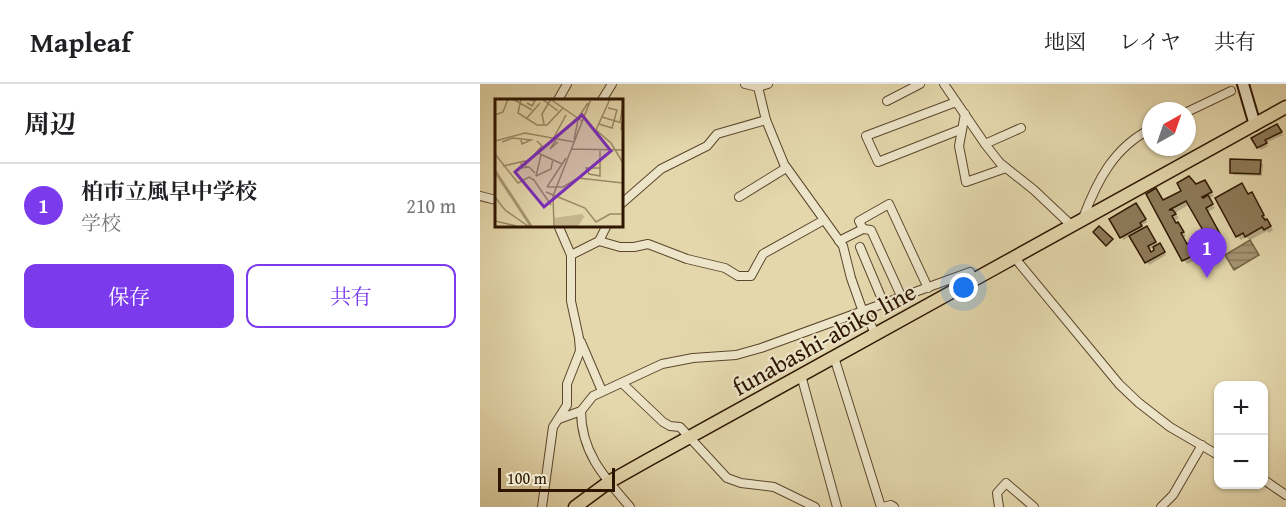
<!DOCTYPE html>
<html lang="ja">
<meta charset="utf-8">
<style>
body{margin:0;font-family:"Gentium Book Plus","Noto Serif JP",serif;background:#f2f2f2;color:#202124}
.controls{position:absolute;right:18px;bottom:18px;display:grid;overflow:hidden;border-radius:12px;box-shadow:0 2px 4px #0004}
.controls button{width:54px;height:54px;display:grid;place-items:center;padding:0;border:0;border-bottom:2px solid #e0e0e0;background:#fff;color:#202124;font:30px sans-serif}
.compass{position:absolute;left:662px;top:18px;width:54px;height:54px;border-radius:50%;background:#fff;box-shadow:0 2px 4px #0004;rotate:40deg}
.scale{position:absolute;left:18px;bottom:15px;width:117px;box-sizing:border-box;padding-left:6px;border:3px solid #2e1500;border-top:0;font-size:16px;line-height:21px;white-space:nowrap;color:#2e1500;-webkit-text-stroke:4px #ede5c9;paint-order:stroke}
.you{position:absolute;left:484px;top:204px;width:21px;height:21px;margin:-15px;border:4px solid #fff;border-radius:50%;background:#1a73e8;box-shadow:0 0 0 9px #1a73e833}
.badge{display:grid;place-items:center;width:39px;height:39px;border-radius:50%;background:#7c3aed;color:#fff;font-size:20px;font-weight:700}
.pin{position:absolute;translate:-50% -50px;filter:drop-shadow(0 2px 3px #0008)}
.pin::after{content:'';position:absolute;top:32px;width:21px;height:18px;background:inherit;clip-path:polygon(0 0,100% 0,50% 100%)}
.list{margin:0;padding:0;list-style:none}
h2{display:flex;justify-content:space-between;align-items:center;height:78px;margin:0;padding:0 24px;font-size:26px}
h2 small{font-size:20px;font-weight:400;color:#757577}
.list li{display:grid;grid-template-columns:39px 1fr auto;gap:18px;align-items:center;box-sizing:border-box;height:84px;padding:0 24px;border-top:2px solid #e0e0e0}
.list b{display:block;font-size:22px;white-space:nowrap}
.list p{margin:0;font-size:20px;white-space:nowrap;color:#757577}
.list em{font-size:20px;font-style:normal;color:#757577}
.actions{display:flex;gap:12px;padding:18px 24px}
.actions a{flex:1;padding:14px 0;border:2px solid #7c3aed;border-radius:12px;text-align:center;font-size:21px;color:#7c3aed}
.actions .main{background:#7c3aed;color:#fff}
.map{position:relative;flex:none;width:806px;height:423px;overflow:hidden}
header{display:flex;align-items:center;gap:36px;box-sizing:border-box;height:84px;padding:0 30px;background:#fff;border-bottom:2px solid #e0e0e0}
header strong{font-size:28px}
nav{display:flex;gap:33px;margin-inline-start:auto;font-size:21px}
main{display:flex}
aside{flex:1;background:#fff}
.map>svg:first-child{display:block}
.water{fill:url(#water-rules);stroke:#766244;stroke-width:1.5}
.shadow{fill:#0003;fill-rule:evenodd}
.building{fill:#8d7a59;stroke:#2e1500;stroke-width:1.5;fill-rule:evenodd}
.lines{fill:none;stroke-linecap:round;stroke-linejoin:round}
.street-casing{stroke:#5c462b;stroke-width:10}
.secondary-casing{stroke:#2e1500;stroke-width:14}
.primary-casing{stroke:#2e1500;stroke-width:15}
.street{stroke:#ede5c9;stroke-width:8}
.secondary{stroke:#ede5c9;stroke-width:10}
.primary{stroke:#e4d7ac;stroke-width:12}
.labels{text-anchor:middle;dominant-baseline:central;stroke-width:4.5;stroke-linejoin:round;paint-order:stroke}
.street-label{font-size:24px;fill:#2e1500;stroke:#ede5c9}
.inset-river{fill:none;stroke:#a69572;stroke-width:3}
.inset-road{fill:none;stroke:#9b8967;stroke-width:1.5}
.view{fill:#7b2cbf;fill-opacity:0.15;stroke:#7b2cbf;stroke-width:3}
.inset-edge{fill:none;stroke:#2e1500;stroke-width:3}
</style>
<header>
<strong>Mapleaf</strong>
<nav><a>地図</a><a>レイヤ</a><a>共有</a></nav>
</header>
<main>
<aside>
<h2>周辺<small></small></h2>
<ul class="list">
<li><span class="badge">1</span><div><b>柏市立風早中学校</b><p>学校</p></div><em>210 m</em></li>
</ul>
<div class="actions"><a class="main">保存</a><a>共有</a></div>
</aside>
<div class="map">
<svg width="806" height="423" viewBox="0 0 806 423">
<defs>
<pattern id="water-rules" width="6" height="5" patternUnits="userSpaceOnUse" patternTransform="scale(1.5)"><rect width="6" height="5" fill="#a69572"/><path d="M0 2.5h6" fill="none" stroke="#88785b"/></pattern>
</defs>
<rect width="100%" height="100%" fill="#e4d7ac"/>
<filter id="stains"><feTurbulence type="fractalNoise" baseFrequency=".00333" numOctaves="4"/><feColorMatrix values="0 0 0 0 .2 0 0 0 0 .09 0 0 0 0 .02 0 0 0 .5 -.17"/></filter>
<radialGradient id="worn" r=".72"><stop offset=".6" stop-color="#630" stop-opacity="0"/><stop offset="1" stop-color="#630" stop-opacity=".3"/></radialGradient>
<polygon class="water" points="770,156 779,171 754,186 745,171"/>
<g class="shadow">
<polygon points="797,42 803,51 786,59 788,62 781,66 773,54"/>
<polygon points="780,78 783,80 782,92 754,91 752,89"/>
<path d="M724,98L734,112L729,114L735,124L728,128L747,163L738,168L731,158L719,164L723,172L707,180L704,176L676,106L684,117ZM710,120L727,151L708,161L704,154L706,152L695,137L699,134L695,129Z"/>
<polygon points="762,101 769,111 775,114 793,146 789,149 787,147 770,156 766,153 761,156 757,152"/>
<path d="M659,124L667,138L661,142L664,145L669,146L678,162L682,164L686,171L669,181L651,151L644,156L641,153ZM674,162L676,167L672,169L670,165Z"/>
</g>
<g class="building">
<polygon points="797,40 802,48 785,56 787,59 777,64 771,54"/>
<polygon points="750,75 781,76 780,90 750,89"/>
<path d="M709,92L716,100L725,96L732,108L722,113L723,114L728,111L733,120L726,124L745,159L733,165L727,154L716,160L721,168L702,177L666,110L676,104L683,116L701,107L697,99ZM706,117L725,150L707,160L701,149L704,148L698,138L696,139L692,132L696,130L693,126H689Z"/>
<polygon points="762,99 768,110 772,108 784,131 782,132 785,136 787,135 791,142 784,146 782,143 765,153 763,149 756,153 735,114"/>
<polygon points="656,119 666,135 660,139 662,142 640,154 629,135"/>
<polygon points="619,142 633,155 626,162 613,148"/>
<polygon points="667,142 676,158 668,162 671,168 674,166 673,163 680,159 685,168 665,179 649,152"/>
</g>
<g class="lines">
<defs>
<g id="street">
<polyline points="265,0 278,3 288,0"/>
<polyline points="464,0 505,60 520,79 554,106 591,141"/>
<polyline points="278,3 286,36 304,80 363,162 371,194 383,228"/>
<polyline points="78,16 87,0"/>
<polyline points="122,16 132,0"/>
<polyline points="407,17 440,0"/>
<polyline points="476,18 386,52 398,78 482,45"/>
<polyline points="707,28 751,7"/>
<polyline points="485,30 479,62 486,98 526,84"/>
<polyline points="505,60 541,44"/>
<polyline points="0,112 16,116"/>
<polyline points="259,113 306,84"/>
<polyline points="141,120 181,85 227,62 237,50 286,36"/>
<path d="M603,134C617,97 634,63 671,45"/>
<polyline points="383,145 391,146 422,214"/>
<polyline points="119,157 140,163 154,163 168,160 207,175 245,184 258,192 271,192 283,170 344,136"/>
<polyline points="359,157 383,145 379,137 409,120 448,204"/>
<polyline points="380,163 404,220"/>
<polyline points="91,171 119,157 127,141"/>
<polyline points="534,173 639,300 659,319 690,343 738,371"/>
<polyline points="385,227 395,250"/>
<polyline points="101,258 122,307"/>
<polyline points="354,273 401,423"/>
<polyline points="321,291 357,423"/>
<polyline points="142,299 183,338 190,342 200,343 247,394 261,399 294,403 335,423"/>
<path d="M101,327C101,368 124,393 150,423"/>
<polyline points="79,335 101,327 113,312 182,280 213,274 256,271 281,264 490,188 494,196"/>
<polyline points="784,396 806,411"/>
<polyline points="62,423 73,343 87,321 87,300 100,267 99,254 91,217 91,171 78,141"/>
<polyline points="403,423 411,421 414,423"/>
<polyline points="519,423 517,409 526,399 554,423"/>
<polyline points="681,423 693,411 722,361"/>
</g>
<polyline id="secondary" points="763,0 775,41"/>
<polyline id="primary" points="95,423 129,398 168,376 806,23"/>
</defs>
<use href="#street" class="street-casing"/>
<use href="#secondary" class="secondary-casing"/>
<use href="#primary" class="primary-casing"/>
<use href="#street" class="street"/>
<use href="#secondary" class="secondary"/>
<use href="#primary" class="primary"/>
</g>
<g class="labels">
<g class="street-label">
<text transform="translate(344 255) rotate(-29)">funabashi-abiko line</text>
</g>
</g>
<g transform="translate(15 15)">
<rect width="128" height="128" fill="#e4d7ac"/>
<path d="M87,115L89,118L83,127H60L59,119Z" fill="#c5b68f"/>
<path class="inset-river" d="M0,72L36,127"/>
<path class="inset-road" d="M18,0L37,11M26,0L23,14L42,26H52L68,9M47,0L63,12M55,0L87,22M115,0L101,31L116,44L128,64M32,4L37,7L40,2L33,0M0,16L8,13L13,0M107,18L127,24L126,31M83,19L93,4M31,20L45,4M125,23L128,5M49,25L47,15L56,0M104,25L117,29L122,11L113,9M58,40L71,16M61,41L55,50L63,43M79,41L83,21M0,42L30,34L79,43M7,43L18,39L36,41L27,45L26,41M76,50L128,51M105,52V78M43,54L67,65M0,55L23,84L34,78L39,81L56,106M38,57L47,47L42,42M26,64L27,69L34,68L40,74M8,67L30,62L31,68M41,77L56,70L58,60M41,77L46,56M105,77L94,75L91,69H106M52,88H68L83,79L128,84M52,88L71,59M51,93L90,109L101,123L115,115H128M0,98L10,111L33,127M0,122L21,127M59,127L58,97L96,0"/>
<path class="view" d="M87,16L116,52L49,108L20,73Z"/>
<rect width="128" height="128" class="inset-edge"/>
</g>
<rect width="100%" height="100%" filter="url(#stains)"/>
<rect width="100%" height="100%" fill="url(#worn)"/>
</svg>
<div class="controls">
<button>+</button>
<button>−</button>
</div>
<svg class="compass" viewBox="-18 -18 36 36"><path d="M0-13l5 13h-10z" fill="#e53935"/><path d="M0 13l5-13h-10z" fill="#757577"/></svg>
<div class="scale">100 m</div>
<div class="you"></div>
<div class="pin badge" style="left:727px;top:194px">1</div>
</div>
</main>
